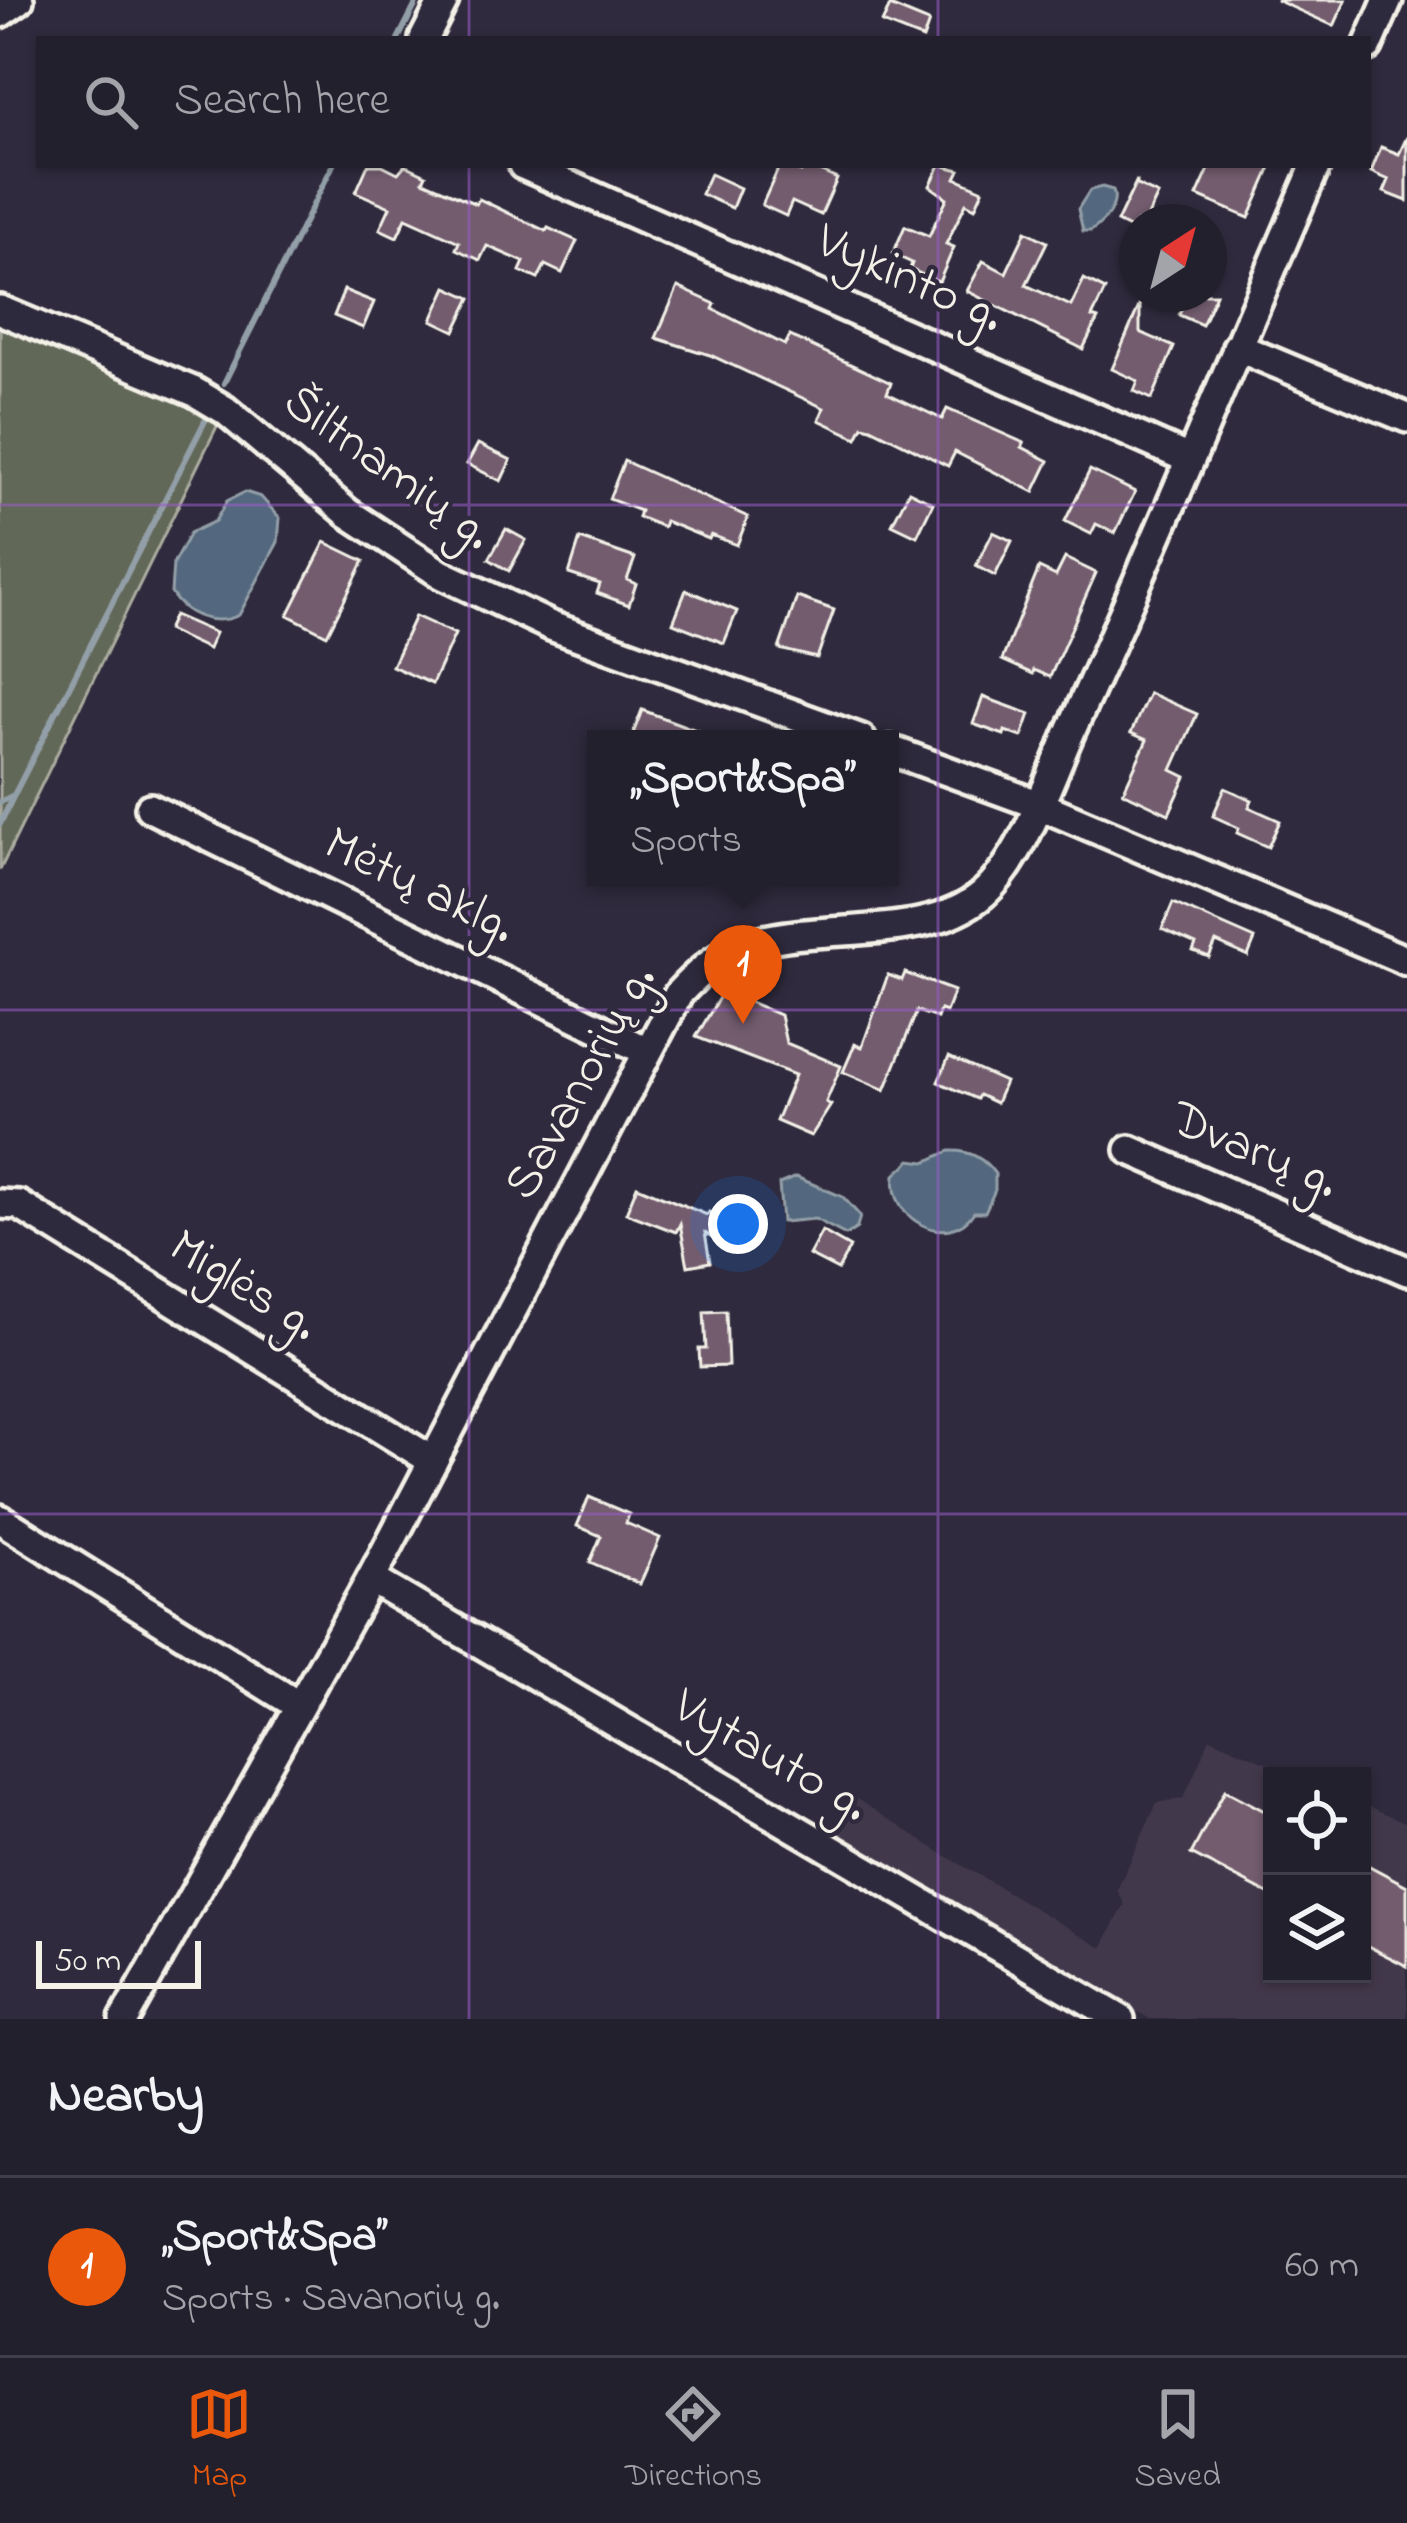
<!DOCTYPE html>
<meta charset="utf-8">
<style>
body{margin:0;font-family:"Indie Flower",sans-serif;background:#2b2836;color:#f1f3f6}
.controls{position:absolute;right:36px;bottom:36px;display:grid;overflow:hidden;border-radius:0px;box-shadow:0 3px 9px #0004}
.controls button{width:108px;height:108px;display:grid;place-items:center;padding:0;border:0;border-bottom:3px solid #403e4a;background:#23202e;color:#f1f3f6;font:60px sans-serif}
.compass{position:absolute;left:1119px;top:204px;width:108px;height:108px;border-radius:50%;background:#23202e;box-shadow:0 3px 9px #0004;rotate:36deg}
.scale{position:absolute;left:36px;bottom:30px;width:165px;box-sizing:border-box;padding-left:12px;border:6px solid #f4f1e8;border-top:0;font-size:33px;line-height:42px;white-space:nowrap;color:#f4f1e8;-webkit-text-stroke:9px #2f2a3d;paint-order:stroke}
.you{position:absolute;left:738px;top:1224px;width:42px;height:42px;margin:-30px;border:9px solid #fff;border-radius:50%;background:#1a73e8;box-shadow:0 0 0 18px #1a73e833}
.badge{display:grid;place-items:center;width:78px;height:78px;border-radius:50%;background:#ea580c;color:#fff;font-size:39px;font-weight:700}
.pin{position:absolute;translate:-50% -99px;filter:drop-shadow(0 3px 6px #0008)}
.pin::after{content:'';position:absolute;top:63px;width:42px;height:36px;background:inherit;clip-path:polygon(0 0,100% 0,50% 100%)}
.popup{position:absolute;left:587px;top:730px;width:312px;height:156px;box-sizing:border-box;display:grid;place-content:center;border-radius:0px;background:#23202e;filter:drop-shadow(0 3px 9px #0005);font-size:39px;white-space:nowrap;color:#a3a3aa}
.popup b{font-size:45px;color:#f1f3f6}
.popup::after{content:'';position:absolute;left:50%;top:100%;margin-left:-24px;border:24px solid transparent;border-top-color:#23202e}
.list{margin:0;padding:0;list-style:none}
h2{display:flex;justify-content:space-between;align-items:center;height:156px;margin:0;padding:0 48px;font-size:51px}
h2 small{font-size:39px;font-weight:400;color:#a3a3aa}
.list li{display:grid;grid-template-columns:78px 1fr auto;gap:36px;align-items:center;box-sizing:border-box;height:180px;padding:0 48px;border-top:3px solid #403e4a}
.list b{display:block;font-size:45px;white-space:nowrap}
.list p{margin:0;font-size:39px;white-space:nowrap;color:#a3a3aa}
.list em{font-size:39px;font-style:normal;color:#a3a3aa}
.icon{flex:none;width:66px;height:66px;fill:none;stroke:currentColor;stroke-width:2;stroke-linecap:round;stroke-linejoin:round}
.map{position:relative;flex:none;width:1407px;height:2019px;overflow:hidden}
.search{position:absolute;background:#23202e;box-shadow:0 3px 9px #0004;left:36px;right:36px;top:36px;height:132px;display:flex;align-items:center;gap:30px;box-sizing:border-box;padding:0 42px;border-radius:0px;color:#a3a3aa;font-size:45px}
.sheet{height:336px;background:#23202e}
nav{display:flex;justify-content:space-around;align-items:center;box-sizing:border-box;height:168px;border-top:3px solid #403e4a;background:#23202e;font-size:33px;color:#a3a3aa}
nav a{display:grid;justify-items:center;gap:6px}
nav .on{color:#ea580c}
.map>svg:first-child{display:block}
.built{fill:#43394c}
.green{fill:#626759;stroke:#abaca0;stroke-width:3}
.water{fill:#53687e;stroke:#939fa8;stroke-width:3}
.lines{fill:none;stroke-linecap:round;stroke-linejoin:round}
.stream{stroke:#939fa8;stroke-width:6}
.building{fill:#725b6e;stroke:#f4f1e8;stroke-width:3}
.minor-casing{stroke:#f4f1e8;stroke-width:36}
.minor{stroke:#2f2a3d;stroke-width:27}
.grid{fill:none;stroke:#995dc9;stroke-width:3;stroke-opacity:0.55}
.labels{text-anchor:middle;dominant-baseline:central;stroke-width:9;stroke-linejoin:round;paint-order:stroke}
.street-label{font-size:51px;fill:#f4f1e8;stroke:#2f2a3d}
</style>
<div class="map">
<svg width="1407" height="2019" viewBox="0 0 1407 2019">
<rect width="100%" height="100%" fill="#2f2a3d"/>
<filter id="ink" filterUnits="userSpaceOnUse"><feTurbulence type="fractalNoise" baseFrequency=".00833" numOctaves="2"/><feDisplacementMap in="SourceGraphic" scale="24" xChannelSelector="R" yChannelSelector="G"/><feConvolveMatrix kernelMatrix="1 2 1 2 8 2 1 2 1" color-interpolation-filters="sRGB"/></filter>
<g filter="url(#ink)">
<polygon class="built" points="1210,1738 1298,1776 1272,1776 1272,1974 1362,1974 1362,1804 1407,1823 1407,2019 1150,2019 838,1839 852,1796 943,1854 1102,1948 1125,1904 1117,1890 1157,1803 1184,1798"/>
<polygon class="green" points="0,310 225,410 0,870"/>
<g class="water">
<path d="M1102,187L1113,190C1119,207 1104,222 1091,231H1083L1078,209L1090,190Z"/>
<path d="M245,492L261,497L280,518L278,542L239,615C215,627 185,616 171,593L173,564L190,533L215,521L227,501Z"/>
<path d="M950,1151C970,1150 984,1158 995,1174V1190L985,1212H974C949,1251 888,1220 895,1175L911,1160L925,1162Z"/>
<polygon points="796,1177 843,1197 860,1216 857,1228 846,1235 815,1219 782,1222 779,1184"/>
</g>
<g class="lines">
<g class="stream">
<polyline points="398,39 418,0"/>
<polyline points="224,383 333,165"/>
<polyline points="0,802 14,795 205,421"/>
<polyline points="0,824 14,795"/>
</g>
</g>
<g class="building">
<polygon points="1276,0 1346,0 1334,26"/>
<polygon points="890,6 929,22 923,39 882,23"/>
<polygon points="1407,137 1407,201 1384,192 1389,180 1371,172 1381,147 1399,154"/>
<polygon points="368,165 382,165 398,173 405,165 426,175 423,181 476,204 479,199 546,231 548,228 577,241 562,273 545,265 538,279 520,271 524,262 487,246 480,260 456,249 459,242 406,218 397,237 380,229 390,207 356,192"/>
<polygon points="780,165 801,172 806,165 837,179 821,215 792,202 786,216 762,205"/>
<polygon points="940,165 960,170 956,178 983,190 975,208 966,203 946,244 954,247 939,282 910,269 912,263 893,254 905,226 929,236 947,198 930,186"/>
<polygon points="1211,165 1272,165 1249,218 1197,196"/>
<polygon points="710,174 740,188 732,208 701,194"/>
<polygon points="1137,180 1137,185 1158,195 1145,222 1137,222 1137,232 1117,222"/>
<polygon points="1026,231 1047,242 1026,285 1071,306 1084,279 1105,290 1092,317 1098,319 1083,349 967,291 983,261 1006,273"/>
<polygon points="447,287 471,298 455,331 432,320"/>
<polygon points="678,287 715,304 713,309 785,345 790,336 891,383 887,393 942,419 947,409 1024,443 1022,447 1049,461 1034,492 955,452 948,466 871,428 863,426 857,438 819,420 824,408 710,355 656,338"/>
<polygon points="344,290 374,302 363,328 334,316"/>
<polygon points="1188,294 1216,294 1202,325 1179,315"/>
<polygon points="1140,304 1140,332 1174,347 1152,399 1134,391 1138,381 1112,369"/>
<polygon points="478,444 511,460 501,481 467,464"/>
<polygon points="624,461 748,517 737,545 711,535 709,539 665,521 663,527 638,517 640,511 609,499"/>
<polygon points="1090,470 1135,492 1115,533 1096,524 1091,534 1065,521"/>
<polygon points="909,491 933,503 917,536 892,524"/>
<polygon points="506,529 526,540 509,571 489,559"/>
<polygon points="993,532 1012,541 995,576 976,566"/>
<polygon points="580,539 635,558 627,580 636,584 629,605 597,593 600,584 569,574"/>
<polygon points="325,542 364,561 327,635 288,615"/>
<polygon points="1065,558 1096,573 1050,677 1034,670 1033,674 1002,660 1039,568 1056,576"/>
<polygon points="686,590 737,611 724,643 673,623"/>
<polygon points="797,597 834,610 817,658 779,649"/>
<polygon points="174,615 215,633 208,649 167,630"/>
<polygon points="415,616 455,634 432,684 392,666"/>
<polygon points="1149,693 1197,714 1172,770 1186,777 1169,814 1123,792 1147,740 1131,733"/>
<polygon points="983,697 1030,714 1022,737 1005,731 1004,735 973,724"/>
<polygon points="642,710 715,737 715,739 631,739"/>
<polygon points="1225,788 1252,800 1249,807 1280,821 1268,847 1237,833 1239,828 1213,816"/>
<polygon points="1173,903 1255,939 1248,956 1216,942 1209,957 1193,951 1196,944 1162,929"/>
<polygon points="905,973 954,991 946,1012 940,1010 937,1018 917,1011 885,1090 843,1072 855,1044 862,1047 888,975 902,980"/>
<polygon points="723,991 780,1015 786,1043 841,1066 826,1102 831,1105 811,1136 776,1121 795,1075 696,1037"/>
<polygon points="949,1057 1005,1082 996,1103 979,1095 977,1099 938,1082"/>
<polygon points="637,1186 707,1215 709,1212 741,1230 731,1247 705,1233 710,1262 688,1266 680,1224 676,1232 626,1213"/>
<polygon points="822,1231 850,1247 838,1270 809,1255"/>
<polygon points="726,1311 728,1366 700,1367 699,1349 706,1349 704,1312"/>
<polygon points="589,1497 629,1514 626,1523 660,1538 640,1584 590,1562 601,1536 577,1526"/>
<polygon points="1225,1790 1272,1815 1272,1896 1191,1854"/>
<polygon points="1362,1862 1407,1886 1407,1966 1362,1943"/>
</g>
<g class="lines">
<defs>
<g id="minor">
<polyline points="0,13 19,0"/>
<polyline points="424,39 444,0"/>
<polyline points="1368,46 1388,0"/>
<polyline points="523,165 1189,459"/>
<polyline points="0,310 195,392 225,410 348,513 441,574 551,626 861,739"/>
<polyline points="1237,347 1407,418"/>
<polyline points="890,750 1037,804 1407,961"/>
<polyline points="150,808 646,1051"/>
<polyline points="1130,1150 1407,1271"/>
<polyline points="0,1204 19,1205 433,1461"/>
<polyline points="0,1519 299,1706"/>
<polyline points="371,1579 1120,2019"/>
<path d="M124,2019L371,1579L679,993C696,975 713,959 736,949C808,918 922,947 983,894C1025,857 1050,776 1073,726C1158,541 1235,352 1316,165"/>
</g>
</defs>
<use href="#minor" class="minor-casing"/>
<use href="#minor" class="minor"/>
</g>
</g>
<path class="grid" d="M469,0V39M938,0V39M469,165V2019M938,165V2019M0,505H1407M0,1010H1407M0,1514H1407"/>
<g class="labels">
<g class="street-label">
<text transform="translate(909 280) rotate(24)">Vykinto g.</text>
<text transform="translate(387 469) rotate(36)">Šiltnamių g.</text>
<text transform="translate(419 887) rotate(26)">Mėtų aklg.</text>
<text transform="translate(582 1083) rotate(-61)">Savanorių g.</text>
<text transform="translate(1254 1152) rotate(23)">Dvarų g.</text>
<text transform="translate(243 1287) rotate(32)">Miglės g.</text>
<text transform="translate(770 1757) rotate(30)">Vytauto g.</text>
</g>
</g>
</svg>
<div class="controls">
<button><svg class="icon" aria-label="locate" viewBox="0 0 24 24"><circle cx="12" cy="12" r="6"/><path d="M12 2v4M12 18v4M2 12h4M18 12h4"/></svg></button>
<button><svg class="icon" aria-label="layers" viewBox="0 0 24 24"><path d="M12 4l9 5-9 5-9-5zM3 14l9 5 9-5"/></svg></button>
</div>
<svg class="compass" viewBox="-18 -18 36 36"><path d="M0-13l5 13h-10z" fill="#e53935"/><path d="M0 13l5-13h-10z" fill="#a3a3aa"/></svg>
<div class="scale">50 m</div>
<div class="you"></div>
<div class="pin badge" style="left:743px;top:1024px">1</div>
<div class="popup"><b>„Sport&amp;Spa”</b>Sports</div>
<div class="search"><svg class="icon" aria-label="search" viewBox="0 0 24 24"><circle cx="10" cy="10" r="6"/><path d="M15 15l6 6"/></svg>Search here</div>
</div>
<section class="sheet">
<h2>Nearby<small></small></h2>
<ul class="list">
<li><span class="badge">1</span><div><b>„Sport&amp;Spa”</b><p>Sports · Savanorių g.</p></div><em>60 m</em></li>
</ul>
</section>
<nav>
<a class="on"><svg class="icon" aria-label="map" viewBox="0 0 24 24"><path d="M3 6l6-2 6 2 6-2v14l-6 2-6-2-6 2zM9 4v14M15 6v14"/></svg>Map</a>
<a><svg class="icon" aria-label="directions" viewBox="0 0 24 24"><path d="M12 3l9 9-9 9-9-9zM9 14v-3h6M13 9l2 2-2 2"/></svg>Directions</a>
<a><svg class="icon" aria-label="saved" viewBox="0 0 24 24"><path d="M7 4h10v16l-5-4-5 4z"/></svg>Saved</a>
</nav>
